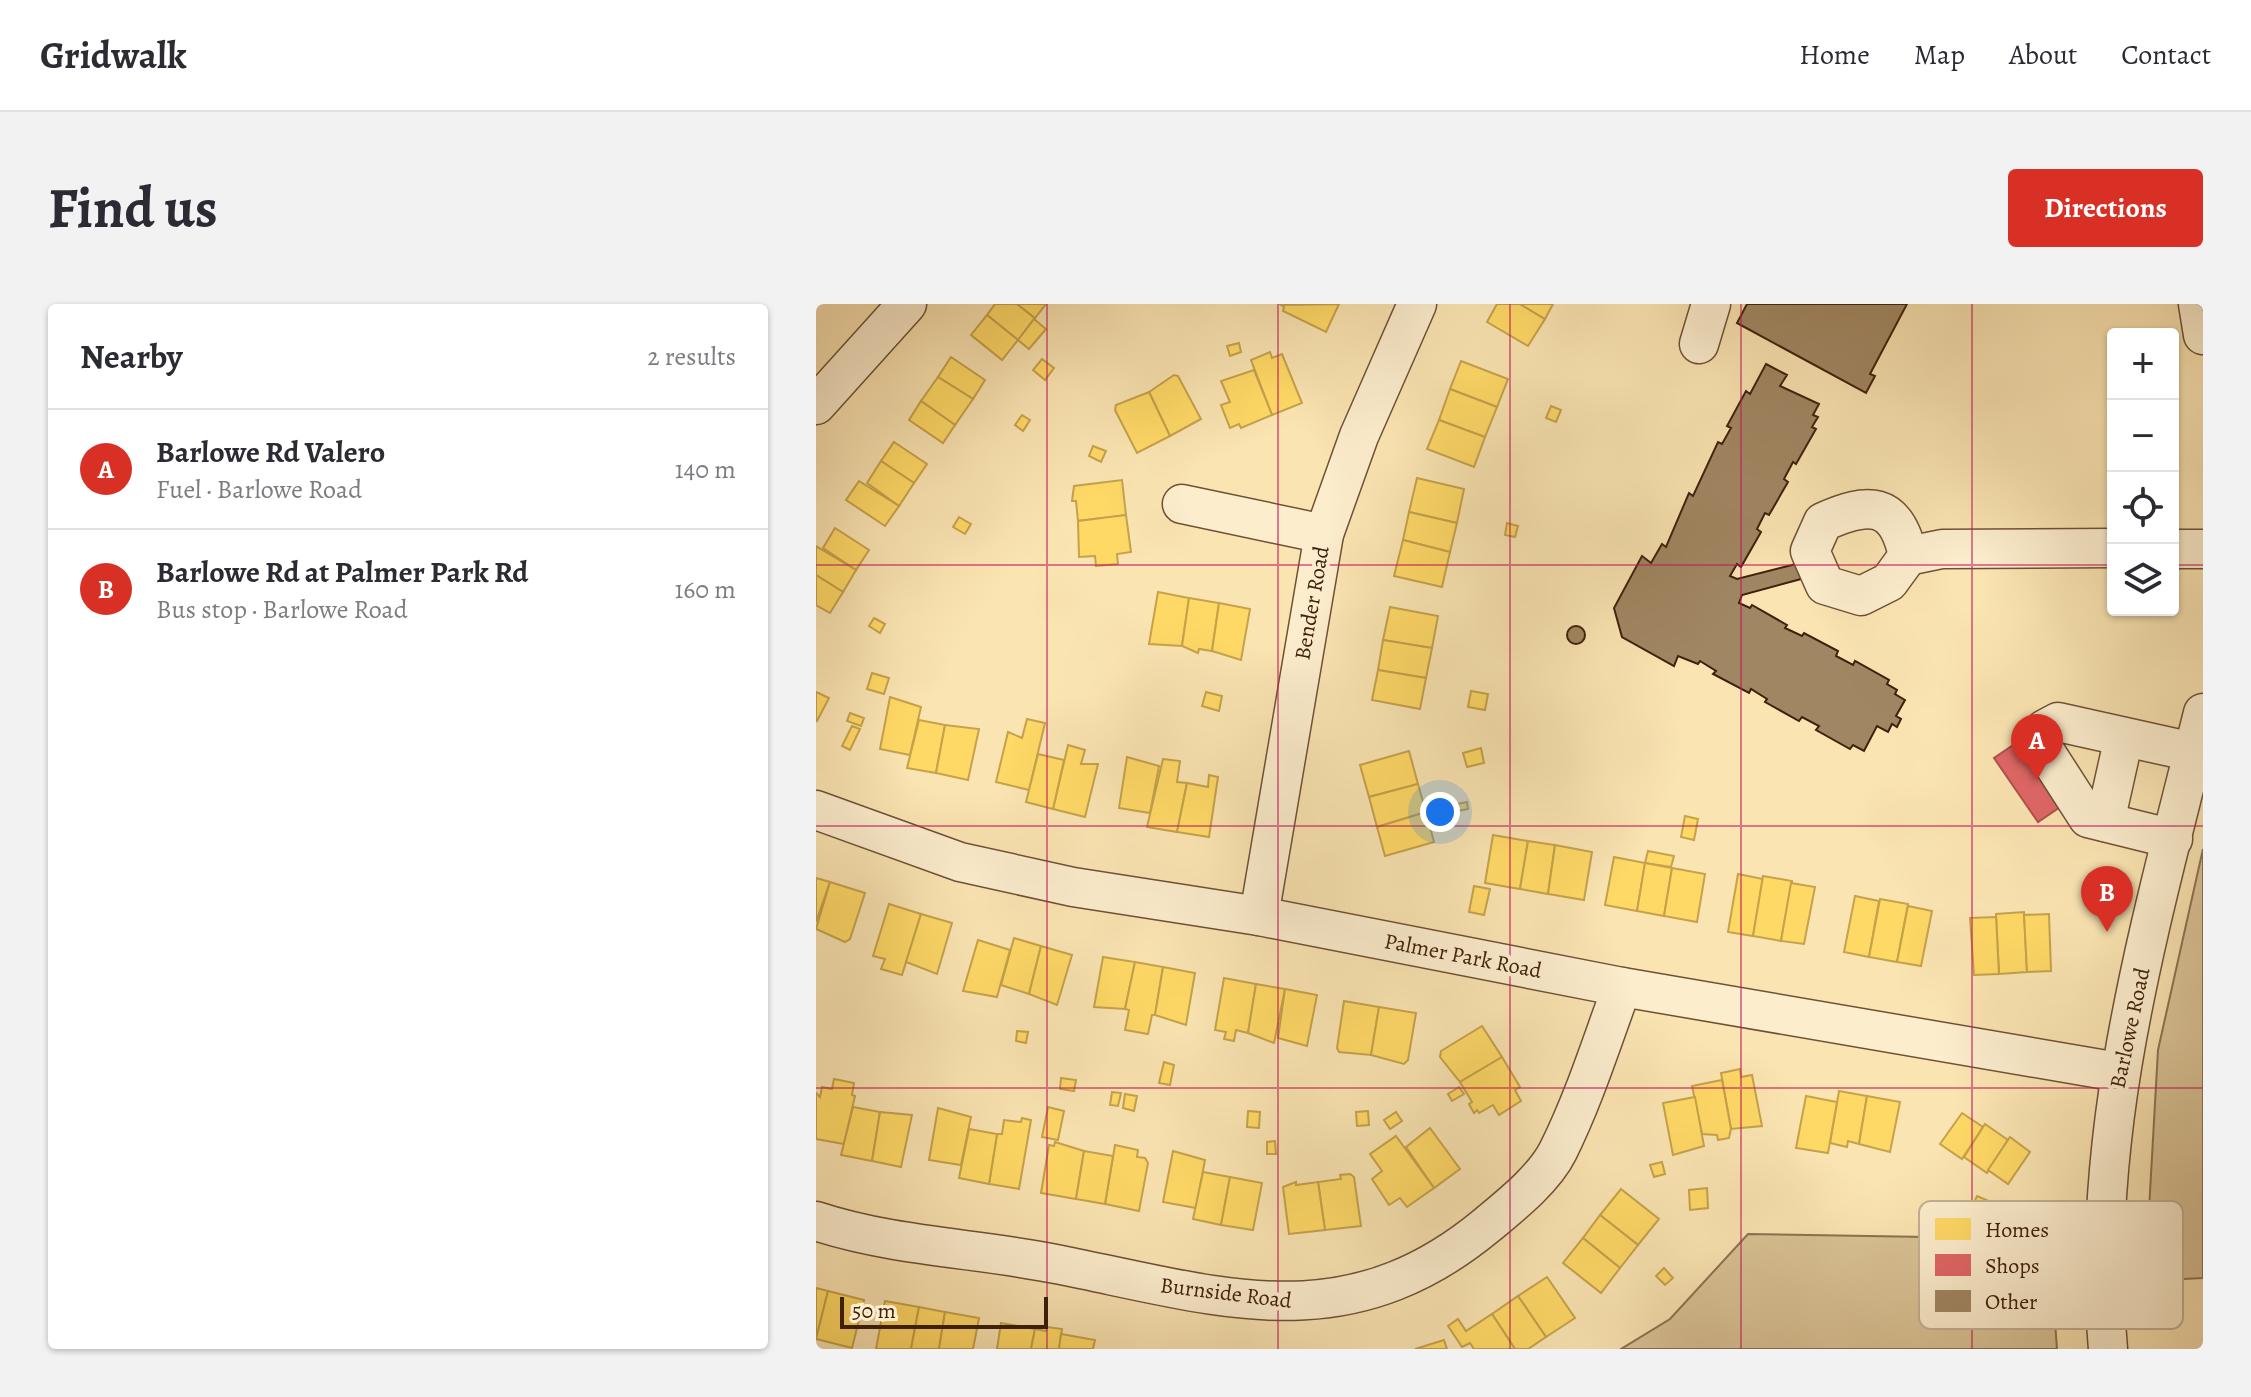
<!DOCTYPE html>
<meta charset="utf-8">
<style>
body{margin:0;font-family:Alegreya,serif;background:#f2f2f3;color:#2b2b33}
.controls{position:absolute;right:24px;top:24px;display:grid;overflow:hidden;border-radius:8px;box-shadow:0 2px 6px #0004}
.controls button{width:72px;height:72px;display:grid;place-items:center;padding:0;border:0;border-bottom:2px solid #e1e1e2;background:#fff;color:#2b2b33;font:40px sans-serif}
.scale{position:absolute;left:24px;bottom:20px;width:208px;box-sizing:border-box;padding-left:8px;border:4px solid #3f200b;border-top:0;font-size:22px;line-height:28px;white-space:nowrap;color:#3f200b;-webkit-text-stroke:6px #fcedcd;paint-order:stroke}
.you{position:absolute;left:624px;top:508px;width:28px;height:28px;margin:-20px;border:6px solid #fff;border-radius:50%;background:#1a73e8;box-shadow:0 0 0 12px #1a73e833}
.badge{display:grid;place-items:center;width:52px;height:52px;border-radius:50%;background:#d93025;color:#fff;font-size:26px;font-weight:700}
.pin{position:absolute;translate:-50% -66px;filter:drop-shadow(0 2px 4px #0008)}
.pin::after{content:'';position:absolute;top:42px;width:28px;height:24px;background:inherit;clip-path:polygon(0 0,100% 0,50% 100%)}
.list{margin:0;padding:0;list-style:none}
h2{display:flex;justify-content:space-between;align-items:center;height:104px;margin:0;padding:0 32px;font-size:34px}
h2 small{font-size:26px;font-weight:400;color:#7c7c81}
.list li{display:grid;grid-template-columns:52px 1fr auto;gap:24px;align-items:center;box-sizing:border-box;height:120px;padding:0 32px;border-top:2px solid #e1e1e2}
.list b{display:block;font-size:30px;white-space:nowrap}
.list p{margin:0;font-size:26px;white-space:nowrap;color:#7c7c81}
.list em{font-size:26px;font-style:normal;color:#7c7c81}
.icon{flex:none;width:44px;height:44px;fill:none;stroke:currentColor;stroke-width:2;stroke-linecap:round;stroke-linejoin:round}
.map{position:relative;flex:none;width:1387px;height:1045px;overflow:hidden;border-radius:8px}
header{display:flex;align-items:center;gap:48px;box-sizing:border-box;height:112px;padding:0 40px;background:#fff;border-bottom:2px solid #e1e1e2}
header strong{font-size:38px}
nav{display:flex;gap:44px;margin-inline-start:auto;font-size:28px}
.intro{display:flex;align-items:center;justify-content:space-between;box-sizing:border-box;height:192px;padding:0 48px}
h1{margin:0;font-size:56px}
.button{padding:20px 36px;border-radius:8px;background:#d93025;color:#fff;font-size:28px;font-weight:700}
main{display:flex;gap:48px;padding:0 48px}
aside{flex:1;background:#fff;border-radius:8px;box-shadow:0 2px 6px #0004}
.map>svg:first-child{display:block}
.green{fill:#dac396;stroke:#8c7250;stroke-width:2}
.homes{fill:#ffd966;stroke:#c5a24b;stroke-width:2}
.shops{fill:#e06666;stroke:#b0514b;stroke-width:2}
.building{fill:#a08662;stroke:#3f200b;stroke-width:2}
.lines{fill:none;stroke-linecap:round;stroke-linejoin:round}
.minor-casing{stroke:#6e5135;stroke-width:41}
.minor{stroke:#fcedcd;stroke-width:38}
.grid{fill:none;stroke:#c2185b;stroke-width:2;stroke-opacity:0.55}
.labels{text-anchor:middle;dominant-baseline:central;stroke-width:8;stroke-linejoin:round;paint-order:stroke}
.street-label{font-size:22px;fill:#3f200b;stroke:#fcedcd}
.key{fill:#fcedcd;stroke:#c3b093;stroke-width:2}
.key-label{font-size:22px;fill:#3f200b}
</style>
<header>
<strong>Gridwalk</strong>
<nav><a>Home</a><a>Map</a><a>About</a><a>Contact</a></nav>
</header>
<div class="intro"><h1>Find us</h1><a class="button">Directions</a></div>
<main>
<aside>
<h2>Nearby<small>2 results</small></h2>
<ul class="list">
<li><span class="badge">A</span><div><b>Barlowe Rd Valero</b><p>Fuel · Barlowe Road</p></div><em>140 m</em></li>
<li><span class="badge">B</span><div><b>Barlowe Rd at Palmer Park Rd</b><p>Bus stop · Barlowe Road</p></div><em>160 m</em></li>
</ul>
</aside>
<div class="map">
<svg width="1387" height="1045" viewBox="0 0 1387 1045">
<rect width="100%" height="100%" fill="#fae4b2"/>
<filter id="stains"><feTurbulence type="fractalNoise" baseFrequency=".0025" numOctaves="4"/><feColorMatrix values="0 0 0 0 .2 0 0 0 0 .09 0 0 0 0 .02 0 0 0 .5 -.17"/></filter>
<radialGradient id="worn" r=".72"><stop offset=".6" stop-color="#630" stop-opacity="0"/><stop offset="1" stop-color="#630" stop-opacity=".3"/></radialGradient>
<g class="green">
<polygon points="1387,545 1387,974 1329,977 1342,746"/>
<polygon points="932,930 1233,935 1241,1045 805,1045 854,1015"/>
</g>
<g class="homes">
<polygon points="179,0 201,0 219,14 202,36 171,11"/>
<polygon points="201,0 230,0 219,14"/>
<polygon points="523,0 510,28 467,7 468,3 465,1"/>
<polygon points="681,0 704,0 729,15 712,42 671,18"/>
<polygon points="704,0 737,0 729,15"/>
<polygon points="171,11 202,36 186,56 155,31"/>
<polygon points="218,15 230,25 213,45 202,36"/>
<polygon points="423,39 425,48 414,52 411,42"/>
<polygon points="454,48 456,54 466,50 486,99 456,111 435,56"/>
<polygon points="135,53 169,76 157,95 122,73"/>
<polygon points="226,55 238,64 229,76 217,66"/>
<polygon points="645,57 692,75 681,103 634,85"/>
<polygon points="438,66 456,111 425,124 423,120 414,124 405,101 414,98 405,77"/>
<polygon points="358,71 362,72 385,115 354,132 333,88"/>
<polygon points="122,73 157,95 139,121 105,97"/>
<polygon points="634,85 681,103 669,133 623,116"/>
<polygon points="333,88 354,132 321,149 299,106 300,101"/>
<polygon points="105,97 139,121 127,139 93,116"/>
<polygon points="735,102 745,106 740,118 730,114"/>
<polygon points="206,111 214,116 207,127 199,121"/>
<polygon points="623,116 669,133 658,163 611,145"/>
<polygon points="78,138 111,160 98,179 65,157"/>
<polygon points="277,142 290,147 285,158 273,152"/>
<polygon points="65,157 98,179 83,202 51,179"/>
<polygon points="601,174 648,185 641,219 593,208"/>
<polygon points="306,176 310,211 262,217 260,197 256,197 258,182"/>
<polygon points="43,177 83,202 69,222 30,196"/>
<polygon points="593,208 641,219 634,248 587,236"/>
<polygon points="310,211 315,248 301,250 302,260 280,262 279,252 263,253 262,217"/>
<polygon points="143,213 155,220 149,230 137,223"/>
<polygon points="691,219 702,222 699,233 689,231"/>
<polygon points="19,224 53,246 40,266 7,244"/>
<polygon points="587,236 634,248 626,283 578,272"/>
<polygon points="0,242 40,266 27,288 0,271"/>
<polygon points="0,271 27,288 14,309 0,301"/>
<polygon points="342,288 373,294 366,342 333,340"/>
<polygon points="373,294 403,299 396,347 383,345 382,349 366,342"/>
<polygon points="403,299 434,305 425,356 396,347"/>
<polygon points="574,303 622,312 616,344 567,336"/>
<polygon points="58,314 69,320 64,329 53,322"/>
<polygon points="567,336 616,344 610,374 562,366"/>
<polygon points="562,366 610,374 604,405 556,396"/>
<polygon points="56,369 73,374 68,390 51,385"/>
<polygon points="655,387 672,390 669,406 652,403"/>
<polygon points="0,388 13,394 1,417 0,416"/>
<polygon points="390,388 406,392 403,407 386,402"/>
<polygon points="74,393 105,403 94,451 64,445"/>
<polygon points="34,409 48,414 45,422 31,417"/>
<polygon points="211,415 229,419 213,486 180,478 192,428 206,434"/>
<polygon points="103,416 129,421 120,469 91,464"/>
<polygon points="129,421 163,425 152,476 120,469"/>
<polygon points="36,422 44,425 34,446 26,442"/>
<polygon points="252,441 269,446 265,460 282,460 269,513 237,505"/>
<polygon points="665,444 668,459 651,463 647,449"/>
<polygon points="593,447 602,480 553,493 544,461"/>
<polygon points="222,450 248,456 237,505 210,498"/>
<polygon points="311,453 343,462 334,509 303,504"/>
<polygon points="347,455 364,457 361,478 371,479 361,528 331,523"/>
<polygon points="393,471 402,473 393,533 361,528 371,479 392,483"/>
<polygon points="602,480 610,508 561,523 553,493"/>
<polygon points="651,498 652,505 632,509 631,502"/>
<polygon points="610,508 618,538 569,552 561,523"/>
<polygon points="869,512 882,515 878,536 865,533"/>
<polygon points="677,531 712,537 704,585 669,579"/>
<polygon points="712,537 739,541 732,590 704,585"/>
<polygon points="739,541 776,548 768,596 732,590"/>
<polygon points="832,547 858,552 855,563 829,559"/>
<polygon points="798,553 829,559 821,607 789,601"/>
<polygon points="829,559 856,564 848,612 821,607"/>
<polygon points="856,564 889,570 881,618 848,612"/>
<polygon points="922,570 947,575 937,632 912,628"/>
<polygon points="947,572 976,577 965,637 937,632"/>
<polygon points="0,574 14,578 0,618"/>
<polygon points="14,578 49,589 34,635 29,638 0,625"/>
<polygon points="975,579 999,583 988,640 965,637"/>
<polygon points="658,582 674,585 668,611 653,608"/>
<polygon points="1039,592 1063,597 1053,653 1028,648"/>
<polygon points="1064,595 1092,600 1081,658 1053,653"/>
<polygon points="73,600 105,610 86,671 65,665 69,655 57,652"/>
<polygon points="1092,602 1116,607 1105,662 1081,658"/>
<polygon points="1208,608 1211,668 1183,670 1180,610"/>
<polygon points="105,610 136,619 121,670 90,658"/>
<polygon points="1233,610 1235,667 1211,668 1208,611"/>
<polygon points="1180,613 1183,670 1158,671 1154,614"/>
<polygon points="198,634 225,642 213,690 185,681"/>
<polygon points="162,636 194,646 181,693 147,687"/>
<polygon points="225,642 256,651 241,701 213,690"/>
<polygon points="287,653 319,658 309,705 278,703"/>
<polygon points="319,658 347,663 339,711 336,711 332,730 309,726 313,706 309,705"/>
<polygon points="347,663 379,669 370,721 339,711"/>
<polygon points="408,674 440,680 432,729 420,726 418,737 408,735 410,728 399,726"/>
<polygon points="440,680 469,685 458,739 432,729"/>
<polygon points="469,685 501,691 491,742 462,734"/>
<polygon points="528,697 563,703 555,751 523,748 521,744"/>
<polygon points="563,703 600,709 592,756 588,760 555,751"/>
<polygon points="666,722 686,753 644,778 624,753 625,747"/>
<polygon points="201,727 212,728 210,739 200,737"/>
<polygon points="686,753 704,783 699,786 705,797 683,811 677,801 663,809 661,806 658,809 653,800 656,798 644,778"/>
<polygon points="348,758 358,761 354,781 343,779"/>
<polygon points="924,765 925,773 936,771 946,822 915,825 905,769"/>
<polygon points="245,774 260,776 258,787 244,785"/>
<polygon points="18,775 38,779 36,791 39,792 28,840 0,835 0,789 4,793 6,783 16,785"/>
<polygon points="906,776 915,825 913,834 902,836 901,831 886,830 876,782"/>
<polygon points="643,783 648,790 636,797 632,790"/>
<polygon points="1023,787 1051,792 1043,840 1032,837 1031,843 1014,839"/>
<polygon points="296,788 305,789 302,802 294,801"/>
<polygon points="309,790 321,792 318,807 307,804"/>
<polygon points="990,792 1021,798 1012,849 980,844"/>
<polygon points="1051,792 1084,798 1074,848 1043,840"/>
<polygon points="879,793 888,842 857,851 847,799"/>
<polygon points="37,803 64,808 56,857 25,851"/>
<polygon points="232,803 248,807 242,836 226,833"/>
<polygon points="122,804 155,813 145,861 113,856"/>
<polygon points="432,807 444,808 443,824 431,823"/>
<polygon points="552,807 553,821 541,822 540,808"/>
<polygon points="64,808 96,811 85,863 56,857"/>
<polygon points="580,808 586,817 574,825 568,816"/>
<polygon points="1146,809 1167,823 1146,855 1124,840"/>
<polygon points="206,814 215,816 203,885 173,880 181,830 186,830 188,816 205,818"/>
<polygon points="1169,820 1192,836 1171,869 1148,853"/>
<polygon points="614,824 644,865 618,884 590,843"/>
<polygon points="153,825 181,830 173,880 143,874"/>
<polygon points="580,832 618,884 591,903 584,894 573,901 556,875 566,867 554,850"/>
<polygon points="1194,833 1214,848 1192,880 1172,866"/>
<polygon points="459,837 460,850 451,850 451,838"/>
<polygon points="239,838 268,847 260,895 225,889 233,841 238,842"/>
<polygon points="299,841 322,846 321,853 329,854 332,859 323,907 289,900"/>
<polygon points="268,847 297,852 289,900 260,895"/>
<polygon points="357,847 389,856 380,904 347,898"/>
<polygon points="846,858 849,870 838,873 834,861"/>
<polygon points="387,868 414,873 405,921 377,915"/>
<polygon points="534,870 538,873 545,922 509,926 502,878 525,875 524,871"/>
<polygon points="414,873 446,879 437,926 405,921"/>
<polygon points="480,878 480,881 502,878 509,926 473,930 467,883"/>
<polygon points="891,884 892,904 874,906 873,886"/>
<polygon points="805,885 843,915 822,941 784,911"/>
<polygon points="1161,892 1175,898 1170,909 1156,903"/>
<polygon points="784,911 822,941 804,964 767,934"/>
<polygon points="767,934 804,964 785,989 747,959"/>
<polygon points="848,964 857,974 849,981 840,972"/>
<polygon points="731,973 759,1014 730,1033 702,992"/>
<polygon points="0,984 12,987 0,1035"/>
<polygon points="12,987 48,996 36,1044 0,1035"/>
<polygon points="702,992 730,1033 712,1045 699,1045 676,1010"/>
<polygon points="69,997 103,1003 95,1045 60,1045"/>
<polygon points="103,1003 129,1008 123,1045 95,1045"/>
<polygon points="129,1008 163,1014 157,1045 123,1045"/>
<polygon points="676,1010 699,1045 658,1045 654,1039 646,1043 632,1022 642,1015 650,1027"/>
<polygon points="185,1019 219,1025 215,1045 181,1045"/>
<polygon points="231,1023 246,1025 243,1045 215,1045 219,1025 230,1027"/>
<polygon points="245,1030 279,1036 277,1045 243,1045"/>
<polygon points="628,1036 631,1045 599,1045"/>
</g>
<polygon class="shops" points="1209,433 1253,497 1222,518 1178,454"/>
<g class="building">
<polygon points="931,0 1091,0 1054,70 1059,72 1050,89 921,19"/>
<polygon points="950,60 971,71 964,82 1003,100 997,111 1002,113 996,123 1000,125 980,160 977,158 968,175 972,178 953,211 949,209 941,225 945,228 925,263 921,260 914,272 921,275 980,260 985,275 926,291 923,299 934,304 936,301 971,321 969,324 986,332 988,329 1022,347 1020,352 1037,361 1039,357 1073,376 1071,380 1081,386 1079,390 1089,396 1080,412 1085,415 1081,423 1076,420 1072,428 1061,422 1048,447 1037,441 1034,445 1000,426 1003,422 986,413 983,417 949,398 951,395 935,385 933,389 897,370 900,367 884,357 882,360 862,352 858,362 806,333 798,304 826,252 835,259 846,240 850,243 873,189 877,192 902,138 906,140 915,124 911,122 930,87 934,90"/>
<circle cx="760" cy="331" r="9"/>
</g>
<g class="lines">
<defs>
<g id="minor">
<polyline points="1382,0 1387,31"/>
<polyline points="883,40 895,0"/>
<polyline points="0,101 91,0"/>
<polyline points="366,200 508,230"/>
<polyline points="1357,245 1387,245"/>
<path d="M1092,252C1080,196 1052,198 1007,218L994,247L1009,281L1045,292L1073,278L1092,252L1126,245L1297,244"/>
<polyline points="0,506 144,558 257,583 443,612 806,683 1302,768"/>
<polyline points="1289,518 1308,433"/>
<polyline points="1357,535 1272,514 1225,441 1229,425 1242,418 1377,448"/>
<polyline points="443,612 508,230 543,132 601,0"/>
<path d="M0,917C79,943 163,944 245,961C405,993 530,1038 671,921C695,901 728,875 742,847C768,795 786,737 806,683"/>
<path d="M1292,1045C1273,826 1335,620 1387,409"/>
</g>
</defs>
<use href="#minor" class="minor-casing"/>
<use href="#minor" class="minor"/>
</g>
<path class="grid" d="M231,0V1045M462,0V1045M694,0V1045M925,0V1045M1156,0V1045M0,261H1297M1357,261H1387M0,522H1387M0,784H1387"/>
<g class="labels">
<g class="street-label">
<text transform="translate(496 299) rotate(-80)">Bender Road</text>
<text transform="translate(647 652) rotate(11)">Palmer Park Road</text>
<text transform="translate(1314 724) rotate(-78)">Barlowe Road</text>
<text transform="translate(410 989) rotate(7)">Burnside Road</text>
</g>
</g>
<rect x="1103" y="897" width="264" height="128" rx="12" class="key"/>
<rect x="1119" y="914" width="36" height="22" fill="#ffd966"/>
<rect x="1119" y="950" width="36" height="22" fill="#e06666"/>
<rect x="1119" y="986" width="36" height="22" fill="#a08662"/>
<g class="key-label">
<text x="1169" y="933">Homes</text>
<text x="1169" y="969">Shops</text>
<text x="1169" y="1005">Other</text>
</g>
<rect width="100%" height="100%" filter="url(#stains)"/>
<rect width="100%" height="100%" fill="url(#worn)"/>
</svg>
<div class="controls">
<button>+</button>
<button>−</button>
<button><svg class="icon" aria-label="locate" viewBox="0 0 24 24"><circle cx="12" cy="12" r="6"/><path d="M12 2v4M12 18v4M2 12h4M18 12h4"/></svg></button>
<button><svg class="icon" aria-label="layers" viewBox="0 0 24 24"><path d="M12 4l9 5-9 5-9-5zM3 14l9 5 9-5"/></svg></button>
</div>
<div class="scale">50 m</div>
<div class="you"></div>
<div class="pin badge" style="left:1221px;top:476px">A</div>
<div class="pin badge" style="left:1291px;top:628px">B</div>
</div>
</main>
